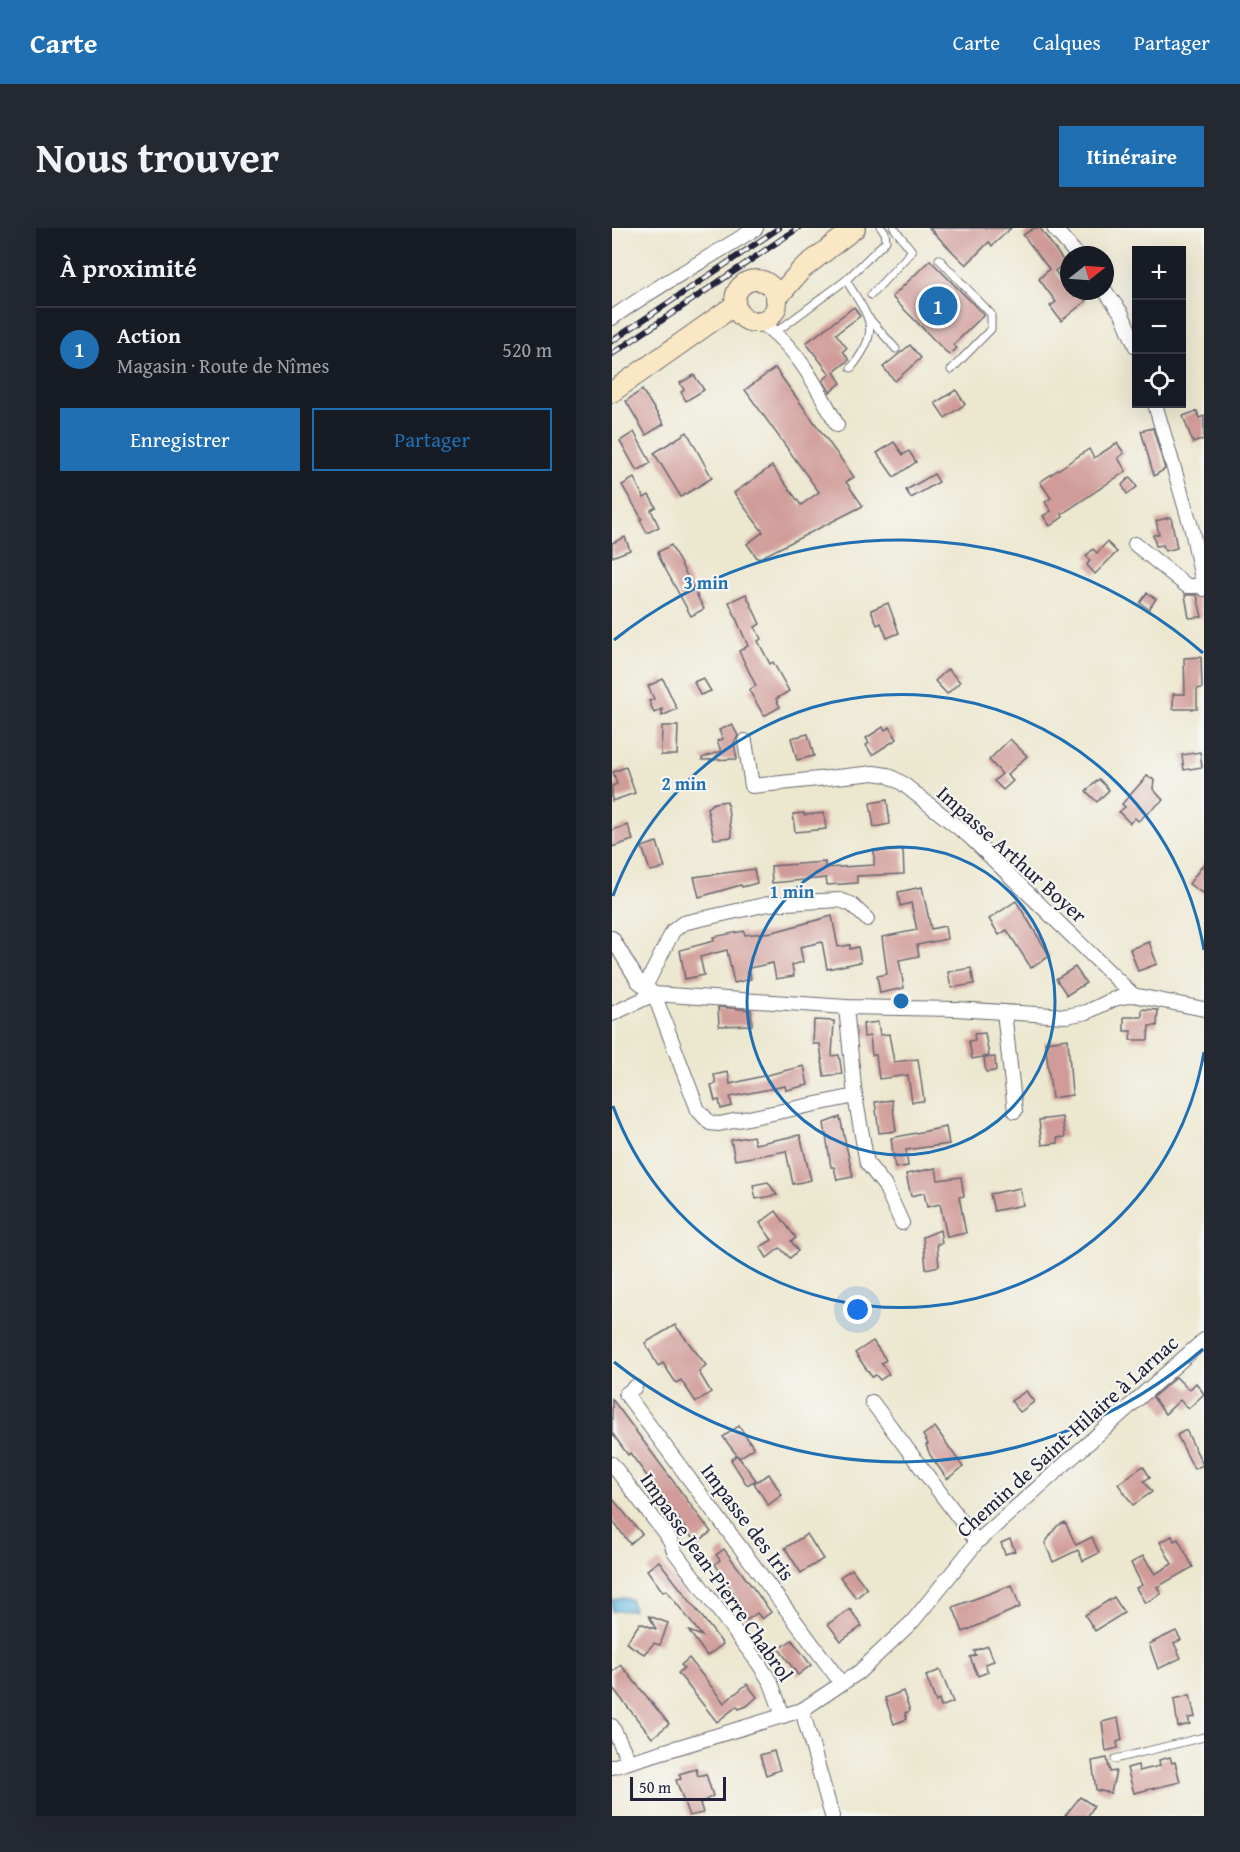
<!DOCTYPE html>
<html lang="fr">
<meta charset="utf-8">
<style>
body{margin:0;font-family:"Gentium Book Plus",serif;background:#242831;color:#f1f3f6}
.controls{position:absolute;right:18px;top:18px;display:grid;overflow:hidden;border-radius:0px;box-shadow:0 6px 24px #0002}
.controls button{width:54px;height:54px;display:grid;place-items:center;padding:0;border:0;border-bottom:2px solid #363941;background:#171b24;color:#f1f3f6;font:30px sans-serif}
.compass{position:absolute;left:448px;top:18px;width:54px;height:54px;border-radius:50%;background:#171b24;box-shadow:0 6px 24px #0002;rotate:73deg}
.scale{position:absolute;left:18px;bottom:15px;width:96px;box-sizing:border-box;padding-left:6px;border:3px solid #22223b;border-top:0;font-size:16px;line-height:21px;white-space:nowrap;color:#22223b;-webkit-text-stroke:4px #f6f6f2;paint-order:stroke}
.you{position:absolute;left:246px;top:1082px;width:21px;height:21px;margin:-15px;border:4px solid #fff;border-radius:50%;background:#1a73e8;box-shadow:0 0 0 9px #1a73e833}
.badge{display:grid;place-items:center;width:39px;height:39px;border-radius:50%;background:#1f6fb2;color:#fff;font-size:20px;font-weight:700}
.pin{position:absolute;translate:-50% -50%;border:3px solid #fff;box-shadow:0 2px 6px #0006}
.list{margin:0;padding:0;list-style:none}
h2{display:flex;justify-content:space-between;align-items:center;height:78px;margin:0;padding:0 24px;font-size:26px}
h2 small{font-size:20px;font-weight:400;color:#9ea1a6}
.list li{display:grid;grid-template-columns:39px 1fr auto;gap:18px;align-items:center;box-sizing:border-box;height:84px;padding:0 24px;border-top:2px solid #363941}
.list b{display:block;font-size:22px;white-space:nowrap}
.list p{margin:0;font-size:20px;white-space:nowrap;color:#9ea1a6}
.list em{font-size:20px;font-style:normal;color:#9ea1a6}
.actions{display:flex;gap:12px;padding:18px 24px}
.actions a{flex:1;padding:14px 0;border:2px solid #1f6fb2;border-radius:0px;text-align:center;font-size:21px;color:#1f6fb2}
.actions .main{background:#1f6fb2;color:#fff}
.icon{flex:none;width:33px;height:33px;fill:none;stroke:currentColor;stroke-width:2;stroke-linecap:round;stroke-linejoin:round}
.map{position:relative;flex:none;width:592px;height:1588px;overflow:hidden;border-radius:0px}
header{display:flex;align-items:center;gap:36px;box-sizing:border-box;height:84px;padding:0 30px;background:#1f6fb2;color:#fff}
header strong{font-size:28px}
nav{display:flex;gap:33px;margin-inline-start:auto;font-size:21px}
.intro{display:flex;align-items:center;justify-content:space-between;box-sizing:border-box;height:144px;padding:0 36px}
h1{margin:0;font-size:42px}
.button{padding:15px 27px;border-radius:0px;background:#1f6fb2;color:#fff;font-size:21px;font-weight:700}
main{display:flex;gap:36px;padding:0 36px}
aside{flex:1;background:#171b24;border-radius:0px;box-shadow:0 6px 24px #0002}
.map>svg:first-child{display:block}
.water{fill:#65bbe2;stroke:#446e8e;stroke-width:1.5}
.building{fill:#d09b98}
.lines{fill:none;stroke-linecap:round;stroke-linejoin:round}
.service-casing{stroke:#69676f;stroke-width:9}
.minor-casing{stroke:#69676f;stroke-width:16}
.secondary-casing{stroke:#69676f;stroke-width:22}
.service{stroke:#fff;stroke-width:7}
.minor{stroke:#fff;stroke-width:14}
.secondary{stroke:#fae7c3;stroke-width:20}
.rail-casing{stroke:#22223b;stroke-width:6}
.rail{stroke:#f6f6f2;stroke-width:4;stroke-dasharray:11;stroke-linecap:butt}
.ring{fill:none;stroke:#1f6fb2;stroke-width:3}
.labels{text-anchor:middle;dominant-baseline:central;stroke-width:4.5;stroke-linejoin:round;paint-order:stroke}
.street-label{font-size:21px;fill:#22223b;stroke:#f6f6f2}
.centre{fill:#1f6fb2;stroke:#f6f6f2;stroke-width:3}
.ring-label{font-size:18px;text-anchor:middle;font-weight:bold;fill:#1f6fb2;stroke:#f6f6f2;stroke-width:4.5;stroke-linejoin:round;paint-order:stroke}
</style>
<header>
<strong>Carte</strong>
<nav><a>Carte</a><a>Calques</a><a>Partager</a></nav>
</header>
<div class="intro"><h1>Nous trouver</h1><a class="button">Itinéraire</a></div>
<main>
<aside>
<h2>À proximité<small></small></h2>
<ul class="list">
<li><span class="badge">1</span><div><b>Action</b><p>Magasin · Route de Nîmes</p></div><em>520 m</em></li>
</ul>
<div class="actions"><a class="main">Enregistrer</a><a>Partager</a></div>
</aside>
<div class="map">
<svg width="592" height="1588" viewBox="0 0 592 1588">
<rect width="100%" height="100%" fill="#f6f6f2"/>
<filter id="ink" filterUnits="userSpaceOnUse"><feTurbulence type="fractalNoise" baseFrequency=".0167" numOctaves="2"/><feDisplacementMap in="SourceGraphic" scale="12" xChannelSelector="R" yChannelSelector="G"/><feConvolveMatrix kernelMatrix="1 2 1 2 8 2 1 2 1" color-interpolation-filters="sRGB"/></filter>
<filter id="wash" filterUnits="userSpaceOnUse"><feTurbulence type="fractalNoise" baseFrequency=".008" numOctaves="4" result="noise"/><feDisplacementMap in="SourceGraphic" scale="24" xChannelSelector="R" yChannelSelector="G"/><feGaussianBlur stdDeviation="1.35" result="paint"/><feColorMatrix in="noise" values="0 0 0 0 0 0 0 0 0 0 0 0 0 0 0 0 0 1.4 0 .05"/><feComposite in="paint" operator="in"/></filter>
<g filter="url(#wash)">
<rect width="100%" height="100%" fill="#ece7cf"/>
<polygon class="water" points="9,1370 18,1371 22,1382 0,1383 0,1372"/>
<g id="blocks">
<g class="building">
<polygon points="317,0 399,0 380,18 377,14 354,37"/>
<polygon points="422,0 428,0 453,35 443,43 457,63 462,68 467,65 474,73 449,93 438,78 444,74 427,51 437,41 411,7"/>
<polygon points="318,32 372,87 341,117 345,120 337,127 280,69"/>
<polygon points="242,79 248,88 224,106 235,120 231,123 237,132 222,144 229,155 218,164 211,152 218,146 194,115"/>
<polygon points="298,117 309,130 283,153 271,139"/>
<polygon points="163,140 242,249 234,254 251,278 146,331 135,316 151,304 122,265 160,238 189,277 207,264 133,162"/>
<polygon points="82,147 92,162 74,173 69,164 72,162 68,155"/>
<polygon points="30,162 52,196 34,207 14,173"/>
<polygon points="344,162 353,176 333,190 323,175"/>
<polygon points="585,183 587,190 592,188 592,211 581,215 571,188"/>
<polygon points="541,200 553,241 542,248 529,203"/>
<polygon points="22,204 39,235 25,243 8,213"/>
<polygon points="75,204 100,250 69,269 42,225"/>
<polygon points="282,214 291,227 297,223 304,234 282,249 265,225"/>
<polygon points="505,215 512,225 506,230 514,243 450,286 451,289 438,298 431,288 439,283 433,274 439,270 428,254 477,221 482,230"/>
<polygon points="322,246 327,254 299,270 294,262"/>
<polygon points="518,249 525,259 515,266 510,257"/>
<polygon points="22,250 32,270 37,267 44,279 39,282 47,299 35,305 28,292 30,291 10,257"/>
<polygon points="559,289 565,320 553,323 551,317 544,318 541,307 547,306 544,293"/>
<polygon points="13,309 18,322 0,329 0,315"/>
<polygon points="495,314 505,324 483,346 475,337 478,332 474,328 481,321 485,325"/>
<polygon points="59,317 92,381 79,388 48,331 46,324"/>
<polygon points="535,365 544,371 537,381 528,375"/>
<polygon points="134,366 148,396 143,399 149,411 146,413 158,436 161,434 177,463 164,471 168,479 152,488 137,462 144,458 127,423 136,418 117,374"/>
<polygon points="573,367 585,367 590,389 577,390"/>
<polygon points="276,375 287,405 275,410 269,395 265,397 259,382"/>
<polygon points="589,429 590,460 585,461 585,481 561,481 561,466 573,466 572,430"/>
<polygon points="336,441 348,454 335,466 323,453"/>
<polygon points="91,450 99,463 88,467 82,454"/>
<polygon points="51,451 65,481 50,488 50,481 42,485 37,473 42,471 36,458"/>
<polygon points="120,496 126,508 122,515 125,531 90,532 90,530 109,523 105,513 111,511 107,502"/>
<polygon points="50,498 66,498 65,527 49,527"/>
<polygon points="271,499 273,502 278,499 285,511 260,527 254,517 257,515 254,510"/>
<polygon points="196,506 202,528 185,532 179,510"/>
<polygon points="398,511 415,528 395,547 401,553 391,562 382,553 390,546 377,532"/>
<polygon points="588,524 590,539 572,542 570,527"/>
<polygon points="14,539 23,565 0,573 0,558 5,556 1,544"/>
<polygon points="535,548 542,552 541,561 551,572 526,593 523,590 518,595 507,584 513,579 510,576"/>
<polygon points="487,551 497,562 485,574 474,563"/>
<polygon points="275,572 278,596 262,599 258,575"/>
<polygon points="115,573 120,609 102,611 95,580 102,575"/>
<polygon points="192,585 192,587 212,585 214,601 183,604 181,586"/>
<polygon points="16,597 21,612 0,619 0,602"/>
<polygon points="45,614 53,640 38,643 30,619"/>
<polygon points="291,622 292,646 245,648 245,655 215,657 214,650 160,655 159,638 213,634 213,640 262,637 262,623"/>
<polygon points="592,635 592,666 577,656"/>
<polygon points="142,641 145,655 130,659 129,657 87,669 82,649"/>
<polygon points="310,659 319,701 333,698 335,711 305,717 307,728 287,732 292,760 268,765 265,748 275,746 270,709 305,702 299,675 288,678 286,664"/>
<polygon points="404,673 438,728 419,740 395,702 387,707 377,691"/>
<polygon points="220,688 226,719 238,717 238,721 246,719 249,734 215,741 210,714 188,719 191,734 180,737 182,748 164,751 161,735 137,740 139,751 122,755 115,722 88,729 92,747 73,751 68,722 102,713 101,709 132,703 133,707 161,704"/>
<polygon points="537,714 545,736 526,743 518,721"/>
<polygon points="463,739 474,755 455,767 444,751"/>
<polygon points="359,740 362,756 339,760 336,744"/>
<polygon points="106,779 139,782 140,797 107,798"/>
<polygon points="530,781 546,782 545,798 537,798 536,812 518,812 519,803 512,803 512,789 530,789"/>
<polygon points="202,792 222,793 220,828 227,827 230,846 212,848 208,816 201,816"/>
<polygon points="266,794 268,807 277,806 282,834 306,831 312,873 300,874 296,847 267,851 264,827 260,827 258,808 252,809 251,796"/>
<polygon points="373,805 377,828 360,831 357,813 363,812 362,806"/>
<polygon points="456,811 460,867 440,870 433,814"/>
<polygon points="383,829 384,843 374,844 372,830"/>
<polygon points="192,838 196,857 174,862 173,858 118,869 120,878 109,881 107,872 103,873 99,857 104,856 102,847 116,844 118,856"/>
<polygon points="280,872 284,903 267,905 263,874"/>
<polygon points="228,889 241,949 225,952 222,939 219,939 212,895"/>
<polygon points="450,889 453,909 445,910 446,915 430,917 427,892"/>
<polygon points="334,899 337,916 294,922 296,938 283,940 279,910"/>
<polygon points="188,907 199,952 181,956 174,923 123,932 119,912 141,908 143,916"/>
<polygon points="324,940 326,952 349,949 352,968 347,969 354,1005 335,1009 328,976 315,979 312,965 299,968 294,946"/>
<polygon points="156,954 165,967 144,971 141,957"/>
<polygon points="408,960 411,977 382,983 378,966"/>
<polygon points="164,983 184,1010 179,1013 186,1023 178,1030 168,1020 155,1030 148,1019 160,1012 148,995"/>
<polygon points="328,1002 330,1015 325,1016 327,1038 314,1041 311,1009"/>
<polygon points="63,1097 94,1137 87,1144 99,1164 84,1174 69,1152 64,1155 51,1135 46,1138 33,1115"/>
<polygon points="261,1113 274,1132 269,1135 277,1146 268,1152 264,1147 260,1149 243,1125"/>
<polygon points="564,1149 577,1162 584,1155 592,1166 576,1181 568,1172 553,1186 541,1169"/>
<polygon points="414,1163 422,1174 408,1184 399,1173"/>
<polygon points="0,1171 99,1304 84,1315 18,1225 16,1227 0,1205"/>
<polygon points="127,1198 142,1220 127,1230 111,1209"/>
<polygon points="323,1199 351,1239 335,1251 318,1227 314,1217 316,1216 311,1207"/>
<polygon points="574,1202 591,1237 582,1241 565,1207"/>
<polygon points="125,1227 144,1252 135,1257 119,1232"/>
<polygon points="531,1238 538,1249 532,1253 540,1264 521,1277 506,1256"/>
<polygon points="157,1246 170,1267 156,1277 142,1255"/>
<polygon points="0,1270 30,1306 18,1316 0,1292"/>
<polygon points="453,1294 464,1317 480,1309 487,1325 471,1333 466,1322 441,1334 433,1315 445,1298"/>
<polygon points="195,1306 211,1331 189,1345 173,1320"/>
<polygon points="560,1308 562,1313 566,1311 581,1339 545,1359 549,1366 533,1375 524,1360 530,1357 519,1335 531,1328 543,1346 560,1336 548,1314"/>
<polygon points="398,1311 403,1323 393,1326 389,1315"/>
<polygon points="112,1321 159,1384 150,1391 145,1385 135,1392 123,1375 126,1372 103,1336 108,1332 104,1327"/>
<polygon points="47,1333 111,1416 95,1428 77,1403 90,1408 54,1362 51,1364 35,1342"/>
<polygon points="240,1341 255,1361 244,1370 228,1349"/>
<polygon points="400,1357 408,1379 351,1404 341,1379"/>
<polygon points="502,1369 512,1385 483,1403 473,1387"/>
<polygon points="238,1381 250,1398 229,1413 216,1396"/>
<polygon points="37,1388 56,1395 48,1417 42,1415 32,1426 14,1415 28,1395 44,1401"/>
<polygon points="564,1403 569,1412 562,1415 569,1430 546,1441 537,1416"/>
<polygon points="180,1412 199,1437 186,1447 167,1421"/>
<polygon points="376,1418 382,1433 373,1436 376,1444 366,1448 358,1429 364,1427 362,1423"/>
<polygon points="77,1430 112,1475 135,1456 145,1469 135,1478 127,1481 125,1478 105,1494 66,1445 72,1440 69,1437"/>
<polygon points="9,1437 57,1496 40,1510 0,1459 0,1444"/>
<polygon points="328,1442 341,1474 329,1479 327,1472 324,1474 314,1448"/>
<polygon points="291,1463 298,1483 293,1485 295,1491 282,1496 273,1470"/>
<polygon points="578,1467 583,1489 576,1490 578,1496 566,1499 562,1471"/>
<polygon points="506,1490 510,1512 505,1514 506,1520 494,1523 490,1494"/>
<polygon points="162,1523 168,1542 154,1547 148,1527"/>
<polygon points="558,1529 560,1535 563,1534 568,1554 522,1565 515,1540 526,1537 527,1543 548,1538 547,1532"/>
<polygon points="495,1530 498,1544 504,1543 499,1565 484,1562 480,1533"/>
<polygon points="84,1541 86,1548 94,1546 101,1568 88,1575 91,1585 77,1588 64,1552 69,1551 67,1546"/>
<polygon points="468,1569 482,1578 476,1588 453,1588"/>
</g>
</g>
</g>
<g filter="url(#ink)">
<use href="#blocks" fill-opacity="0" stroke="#69676f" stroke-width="1.5"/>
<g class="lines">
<defs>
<g id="service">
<polyline points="327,31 379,86 379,101 339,142"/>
<path d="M234,52C257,90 271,101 239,140"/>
<polyline points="259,67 300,23 282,0"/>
<polyline points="256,89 284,121"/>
<polyline points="164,104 234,52 274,13 273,4 269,0"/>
<polyline points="503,1531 592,1509"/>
</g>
<g id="minor">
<polyline points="442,0 465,27"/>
<polyline points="493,63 510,86 524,119"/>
<path d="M0,90C46,57 96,31 144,0"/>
<path d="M148,94C184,117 206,160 225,197"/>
<polyline points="543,176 580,302 592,361"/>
<polyline points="523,316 575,358 592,358"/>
<polyline points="133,513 140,558 262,545 275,547 290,555 358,609 521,767"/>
<polyline points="0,710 26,753 42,766 234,779 344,781 454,788 475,784 502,771 521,767 592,781"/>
<polyline points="33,759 61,703 71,695 156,676 227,672 239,676 255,691"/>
<polyline points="234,779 243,868 255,935 273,958 290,995"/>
<polyline points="392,784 403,883"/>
<polyline points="0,786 42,766 86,882 98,895 107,896 243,868"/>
<polyline points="23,1159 14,1166 230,1456"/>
<polyline points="260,1174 365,1314"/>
<polyline points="0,1236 58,1312 62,1323 147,1436 159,1455 171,1488"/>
<polyline points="190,1482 220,1588"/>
<polyline points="0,1498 17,1533"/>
<polyline points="0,1539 190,1482 247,1444 301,1393 365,1314 592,1112"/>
</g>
<g id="secondary">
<circle cx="144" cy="73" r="21"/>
<polyline points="164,71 190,41 243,0"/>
<polyline points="0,164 123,77"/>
</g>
</defs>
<use href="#service" class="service-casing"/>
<use href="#minor" class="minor-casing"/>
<use href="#secondary" class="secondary-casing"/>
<use href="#service" class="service"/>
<use href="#minor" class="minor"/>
<use href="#secondary" class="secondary"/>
<defs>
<g id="rail">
<polyline points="0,113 167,0"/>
<polyline points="0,126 186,0"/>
</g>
</defs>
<use href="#rail" class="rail-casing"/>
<use href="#rail" class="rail"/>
</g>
</g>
<g class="ring">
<circle cx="289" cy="773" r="154"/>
<path d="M592 824A307 307 0 0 1 1 878M1 668A307 307 0 0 1 592 722"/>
<path d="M591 1121A461 461 0 0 1 2 1134M2 412A461 461 0 0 1 591 425"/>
</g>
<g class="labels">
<g class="street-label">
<text transform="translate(400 626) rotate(42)">Impasse Arthur Boyer</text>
<text transform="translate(455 1208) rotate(-42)">Chemin de Saint-Hilaire à Larnac</text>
<text transform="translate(136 1294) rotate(53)">Impasse des Iris</text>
<text transform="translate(105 1349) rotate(55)">Impasse Jean-Pierre Chabrol</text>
</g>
</g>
<circle cx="289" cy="773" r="9" class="centre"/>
<g class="ring-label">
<text x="94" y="361">3 min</text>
<text x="72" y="562">2 min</text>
<text x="180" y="670">1 min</text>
</g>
</svg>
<div class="controls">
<button>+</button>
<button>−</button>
<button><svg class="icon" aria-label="locate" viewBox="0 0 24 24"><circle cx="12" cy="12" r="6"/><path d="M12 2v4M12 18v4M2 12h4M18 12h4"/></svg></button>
</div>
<svg class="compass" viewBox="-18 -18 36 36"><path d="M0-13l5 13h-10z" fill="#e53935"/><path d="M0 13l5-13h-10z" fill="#9ea1a6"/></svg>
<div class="scale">50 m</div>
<div class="you"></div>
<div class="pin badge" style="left:326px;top:78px">1</div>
</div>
</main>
